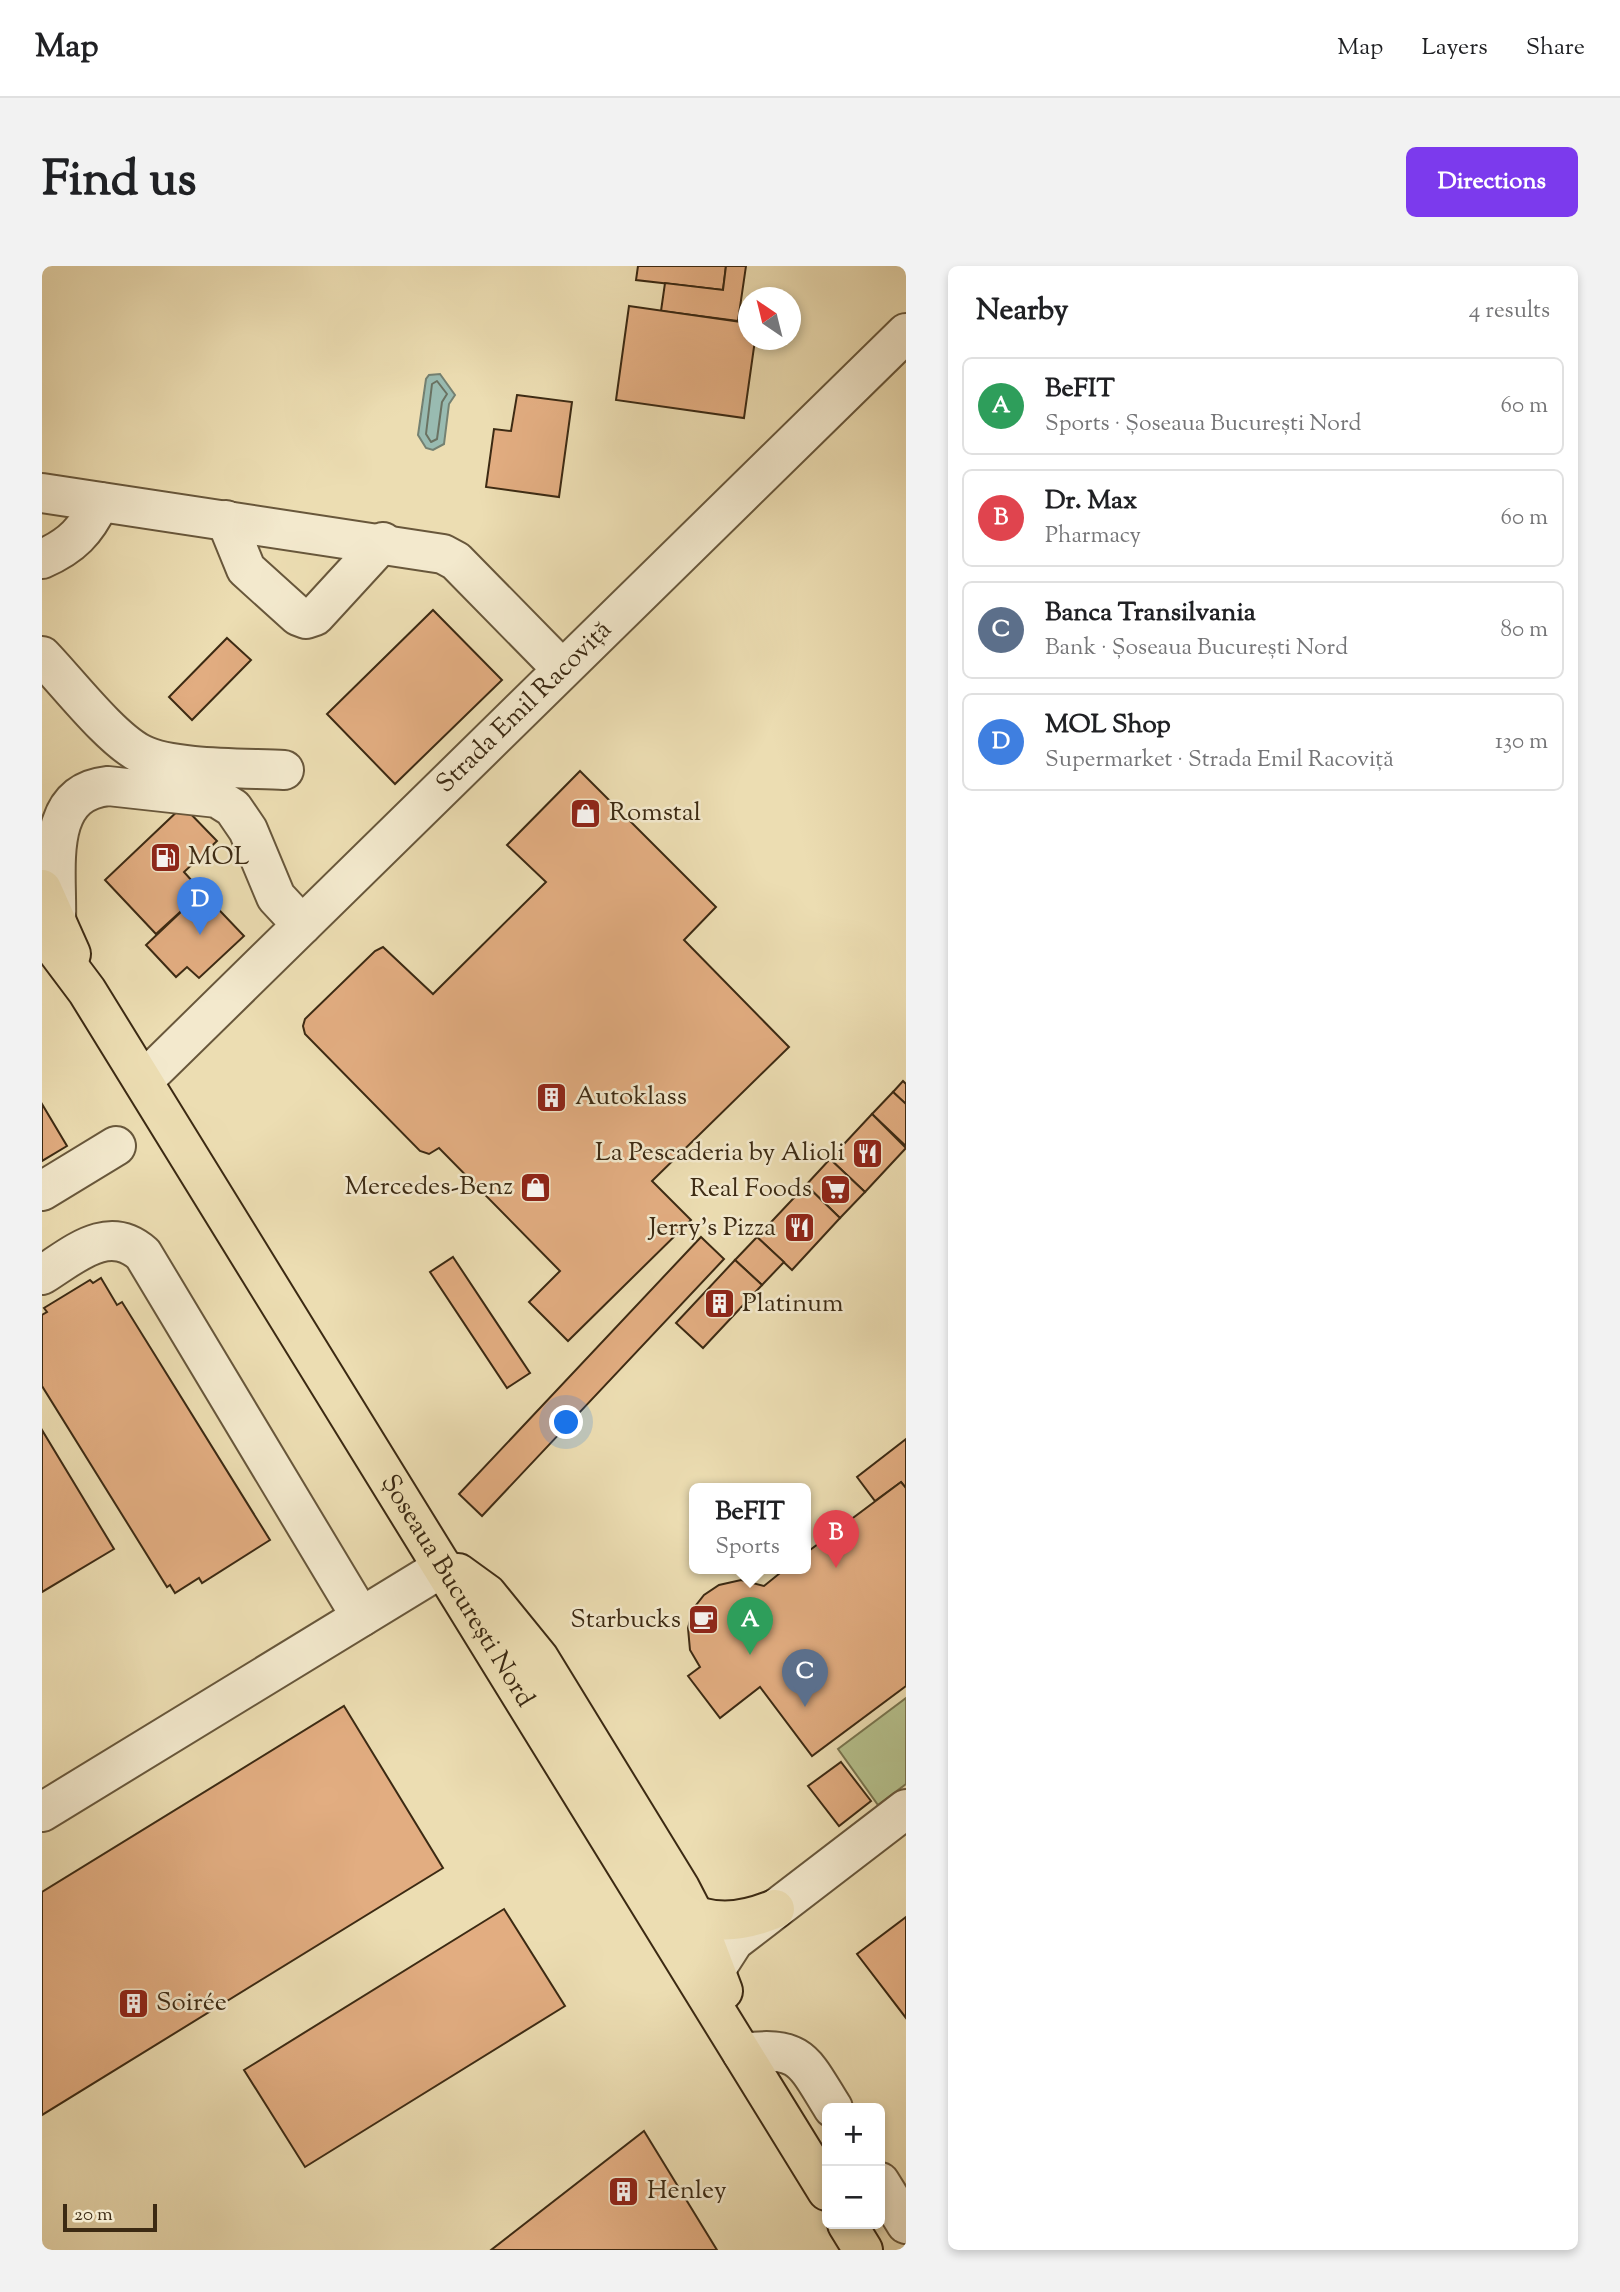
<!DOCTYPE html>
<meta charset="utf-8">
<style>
body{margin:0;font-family:"Sorts Mill Goudy",serif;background:#f2f2f2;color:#202124}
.controls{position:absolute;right:21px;bottom:21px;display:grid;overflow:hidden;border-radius:10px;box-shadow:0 4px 10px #0003}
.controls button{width:63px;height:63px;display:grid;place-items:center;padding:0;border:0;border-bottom:2px solid #e0e0e0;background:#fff;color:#202124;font:35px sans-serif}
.compass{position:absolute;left:696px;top:21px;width:63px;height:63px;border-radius:50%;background:#fff;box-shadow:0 4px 10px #0003;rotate:325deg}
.scale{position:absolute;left:21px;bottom:18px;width:94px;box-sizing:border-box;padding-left:7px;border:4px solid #3c2a13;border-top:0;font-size:19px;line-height:24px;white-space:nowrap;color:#3c2a13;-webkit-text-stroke:5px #f3e9cd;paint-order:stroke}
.you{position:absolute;left:525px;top:1157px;width:24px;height:24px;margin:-18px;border:5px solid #fff;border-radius:50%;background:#1a73e8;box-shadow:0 0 0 10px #1a73e833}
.badge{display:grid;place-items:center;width:46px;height:46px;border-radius:50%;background:#7c3aed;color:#fff;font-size:23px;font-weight:700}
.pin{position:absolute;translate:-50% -58px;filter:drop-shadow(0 2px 4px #0008)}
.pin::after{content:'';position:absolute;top:37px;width:24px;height:21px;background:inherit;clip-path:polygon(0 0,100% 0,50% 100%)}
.popup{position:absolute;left:647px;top:1217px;width:122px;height:91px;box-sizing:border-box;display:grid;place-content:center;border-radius:10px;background:#fff;filter:drop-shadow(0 2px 5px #0005);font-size:23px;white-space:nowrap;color:#757577}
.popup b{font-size:26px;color:#202124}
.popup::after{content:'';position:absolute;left:50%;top:100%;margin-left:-14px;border:14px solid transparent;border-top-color:#fff}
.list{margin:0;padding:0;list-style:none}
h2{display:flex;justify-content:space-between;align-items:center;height:91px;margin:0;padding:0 28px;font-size:30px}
h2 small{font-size:23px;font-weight:400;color:#757577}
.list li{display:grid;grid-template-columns:46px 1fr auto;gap:21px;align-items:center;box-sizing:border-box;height:98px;margin:0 14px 14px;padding:0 14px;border:2px solid #e0e0e0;border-radius:10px}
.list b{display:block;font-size:26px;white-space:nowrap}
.list p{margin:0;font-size:23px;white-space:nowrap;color:#757577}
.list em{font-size:23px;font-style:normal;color:#757577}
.map{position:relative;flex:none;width:864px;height:1984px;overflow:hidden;border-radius:10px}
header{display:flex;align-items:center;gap:42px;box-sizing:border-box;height:98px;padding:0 35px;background:#fff;border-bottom:2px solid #e0e0e0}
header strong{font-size:33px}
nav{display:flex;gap:38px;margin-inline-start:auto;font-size:24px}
.intro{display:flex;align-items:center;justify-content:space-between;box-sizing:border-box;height:168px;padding:0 42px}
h1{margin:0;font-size:49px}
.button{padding:18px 32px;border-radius:10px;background:#7c3aed;color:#fff;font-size:24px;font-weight:700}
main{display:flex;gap:42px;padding:0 42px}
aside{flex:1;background:#fff;border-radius:10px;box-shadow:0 4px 10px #0003}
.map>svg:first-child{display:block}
.green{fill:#b6c28e;stroke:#797650;stroke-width:2}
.water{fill:#99bbb1;stroke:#748172;stroke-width:2}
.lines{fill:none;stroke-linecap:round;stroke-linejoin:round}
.shore{stroke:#6a7262;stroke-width:2}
.building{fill:#e2ad81;stroke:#3c2a13;stroke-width:2}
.minor-casing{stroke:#68573b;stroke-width:42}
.major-casing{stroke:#3c2a13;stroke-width:42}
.minor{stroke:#f3e9cd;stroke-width:38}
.major{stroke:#ecddb2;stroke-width:38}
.labels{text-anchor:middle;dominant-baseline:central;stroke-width:5;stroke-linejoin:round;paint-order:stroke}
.street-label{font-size:26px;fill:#3c2a13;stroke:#f3e9cd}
.poi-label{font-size:26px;fill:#3c2a13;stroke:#f3e9cd;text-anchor:start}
</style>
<header>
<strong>Map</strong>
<nav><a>Map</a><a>Layers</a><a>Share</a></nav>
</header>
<div class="intro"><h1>Find us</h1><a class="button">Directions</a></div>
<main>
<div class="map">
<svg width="864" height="1984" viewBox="0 0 864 1984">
<rect width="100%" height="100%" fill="#ecddb2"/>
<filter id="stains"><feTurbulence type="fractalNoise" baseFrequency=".00286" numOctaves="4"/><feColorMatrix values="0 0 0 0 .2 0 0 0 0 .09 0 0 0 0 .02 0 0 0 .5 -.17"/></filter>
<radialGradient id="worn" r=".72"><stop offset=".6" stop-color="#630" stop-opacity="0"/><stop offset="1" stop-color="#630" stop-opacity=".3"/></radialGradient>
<polygon class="green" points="864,1432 864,1518 836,1539 796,1483"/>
<polygon class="water" points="398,108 413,129 407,138 402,178 391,184 384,182 376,169 384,113 387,109"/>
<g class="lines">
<polygon class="shore" points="395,115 405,128 400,136 395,173 389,176 384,168 390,118"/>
</g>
<g class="building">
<polygon points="596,0 684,0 681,24 594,14"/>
<polygon points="684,0 704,0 696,55 619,45 623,17 681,24"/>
<polygon points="587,40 706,57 706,74 713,74 702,152 574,134"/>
<polygon points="475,129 530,136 517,231 444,221 452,163 469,165"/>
<polygon points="391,344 460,414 353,518 285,448"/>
<polygon points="185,372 209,394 150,454 127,431"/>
<polygon points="538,505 674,641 642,674 747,781 610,915 649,954 526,1075 487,1036 518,1005 397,882 387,888 378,885 263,768 261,760 263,753 333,685 341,681 391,728 504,616 465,579"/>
<polygon points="141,540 175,575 142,606 160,626 114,668 63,614"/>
<polygon points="160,626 202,670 157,712 145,701 134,711 104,679"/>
<polygon points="861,815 864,818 864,838 851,826"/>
<polygon points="851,826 864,838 864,880 830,848"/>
<polygon points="0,838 25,880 0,895"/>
<polygon points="830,848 864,882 823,926 788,893"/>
<polygon points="788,893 823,926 798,952 764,919"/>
<polygon points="764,919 798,952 750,1004 715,971"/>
<polygon points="659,971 682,993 440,1250 417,1228"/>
<polygon points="715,971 742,996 720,1019 693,994"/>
<polygon points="411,991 488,1107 465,1122 388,1006"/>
<polygon points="693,994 720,1019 661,1082 634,1057"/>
<polygon points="59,1012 75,1039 80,1036 228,1274 160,1317 157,1312 133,1327 128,1319 125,1321 0,1120 0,1049 5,1046 2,1042 48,1014 51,1017"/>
<polygon points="0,1164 72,1283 0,1326"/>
<polygon points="864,1173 864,1222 859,1216 833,1235 815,1211"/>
<polygon points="859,1216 864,1222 864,1420 770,1490 718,1421 678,1452 646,1410 658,1401 648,1384 646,1362 651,1343 662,1329 677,1319 699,1314 722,1320 743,1303 764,1303 764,1287"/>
<polygon points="302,1440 401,1602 0,1849 0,1626"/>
<polygon points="799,1496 829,1535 797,1560 766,1520"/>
<polygon points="462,1643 523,1740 263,1901 202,1804"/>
<polygon points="864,1651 864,1752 815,1688"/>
<polygon points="602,1865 675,1984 449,1984"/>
</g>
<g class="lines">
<defs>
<g id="minor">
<polyline points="0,227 401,288 414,295 520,403"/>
<polyline points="184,254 204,303 256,350 264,353 273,350 341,276"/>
<path d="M0,293C30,280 44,265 58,236"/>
<path d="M0,390C26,417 68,472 99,488C129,504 207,502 242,504"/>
<path d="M14,655C16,605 0,527 66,520L175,532L191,542L206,564L234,631L260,659"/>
<path id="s1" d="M101,815L864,67"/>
<polyline points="0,925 74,880"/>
<path d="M0,1009C32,989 66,957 101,988L319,1351"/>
<polyline points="0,1546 401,1301"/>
<polyline points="669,1732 674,1703 692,1675 864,1543"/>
<path d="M700,1787C760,1779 762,1796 791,1842"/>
<polyline points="838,1916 864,1958"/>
</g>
<g id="major">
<polyline points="0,623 29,688"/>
<path id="s2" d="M0,665L45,725L785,1925"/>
<polyline points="416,1307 445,1328 497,1392 638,1622 653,1651 681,1725"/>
<path d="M633,1642C670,1659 696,1658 733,1643"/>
<polyline points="805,1958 821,1984"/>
</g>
</defs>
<use href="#minor" class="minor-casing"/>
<use href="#major" class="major-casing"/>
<use href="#minor" class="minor"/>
<use href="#major" class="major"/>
</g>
<defs>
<symbol id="shop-square" viewBox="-11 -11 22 22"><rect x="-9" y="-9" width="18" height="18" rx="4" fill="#8f2418" stroke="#f3e9cd"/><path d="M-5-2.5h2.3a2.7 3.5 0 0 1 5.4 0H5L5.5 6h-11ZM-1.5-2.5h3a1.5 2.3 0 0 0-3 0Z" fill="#fff"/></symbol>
<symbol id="fuel-square" viewBox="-11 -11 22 22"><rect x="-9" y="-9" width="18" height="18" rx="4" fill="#8f2418" stroke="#f3e9cd"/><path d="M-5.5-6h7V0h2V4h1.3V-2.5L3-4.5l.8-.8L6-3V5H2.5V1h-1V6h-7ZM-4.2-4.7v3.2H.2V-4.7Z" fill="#fff"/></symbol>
<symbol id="building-square" viewBox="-11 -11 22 22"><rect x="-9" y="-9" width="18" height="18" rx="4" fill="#8f2418" stroke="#f3e9cd"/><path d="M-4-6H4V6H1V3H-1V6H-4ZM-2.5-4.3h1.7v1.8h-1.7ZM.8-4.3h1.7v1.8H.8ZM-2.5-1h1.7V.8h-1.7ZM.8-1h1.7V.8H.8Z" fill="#fff"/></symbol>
<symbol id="restaurant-square" viewBox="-11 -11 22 22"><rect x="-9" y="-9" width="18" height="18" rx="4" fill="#8f2418" stroke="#f3e9cd"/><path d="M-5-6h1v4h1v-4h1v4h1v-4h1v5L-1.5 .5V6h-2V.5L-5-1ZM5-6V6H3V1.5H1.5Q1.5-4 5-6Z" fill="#fff"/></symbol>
<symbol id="supermarket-square" viewBox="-11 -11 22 22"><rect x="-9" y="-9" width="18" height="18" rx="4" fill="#8f2418" stroke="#f3e9cd"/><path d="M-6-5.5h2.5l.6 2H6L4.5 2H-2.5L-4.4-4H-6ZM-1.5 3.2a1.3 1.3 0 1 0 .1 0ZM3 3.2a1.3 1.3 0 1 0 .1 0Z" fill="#fff"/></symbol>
<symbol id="cafe-square" viewBox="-11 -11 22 22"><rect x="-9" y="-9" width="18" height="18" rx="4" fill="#8f2418" stroke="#f3e9cd"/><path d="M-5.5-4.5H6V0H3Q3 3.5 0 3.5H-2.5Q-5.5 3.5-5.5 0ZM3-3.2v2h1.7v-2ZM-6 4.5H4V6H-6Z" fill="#fff"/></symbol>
</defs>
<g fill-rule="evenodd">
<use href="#shop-square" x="526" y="530" width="35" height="35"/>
<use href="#fuel-square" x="106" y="574" width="35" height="35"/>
<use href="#building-square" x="492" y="814" width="35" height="35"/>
<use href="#restaurant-square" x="808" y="870" width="35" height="35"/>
<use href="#shop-square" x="476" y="904" width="35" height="35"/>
<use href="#supermarket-square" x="776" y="906" width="35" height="35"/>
<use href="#restaurant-square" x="740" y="944" width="35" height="35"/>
<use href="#building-square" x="660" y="1020" width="35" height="35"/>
<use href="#cafe-square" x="644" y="1336" width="35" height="35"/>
<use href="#building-square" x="74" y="1720" width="35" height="35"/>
<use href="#building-square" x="564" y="1908" width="35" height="35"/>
</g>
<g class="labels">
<g class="street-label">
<text stroke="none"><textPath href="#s1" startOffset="534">Strada Emil Racoviță</textPath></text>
<text stroke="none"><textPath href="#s2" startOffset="780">Șoseaua București Nord</textPath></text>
</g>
<g class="poi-label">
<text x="567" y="547">Romstal</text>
<text x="146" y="591">MOL</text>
<text x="533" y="831">Autoklass</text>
<text x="803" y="887" text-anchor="end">La Pescaderia by Alioli</text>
<text x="471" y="921" text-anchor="end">Mercedes-Benz</text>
<text x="770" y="923" text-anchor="end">Real Foods</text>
<text x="734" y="962" text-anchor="end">Jerry's Pizza</text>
<text x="700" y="1038">Platinum</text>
<text x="639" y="1354" text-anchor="end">Starbucks</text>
<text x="114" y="1737">Soirée</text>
<text x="605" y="1925">Henley</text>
</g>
</g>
<rect width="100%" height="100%" filter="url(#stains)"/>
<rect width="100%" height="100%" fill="url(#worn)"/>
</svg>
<div class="controls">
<button>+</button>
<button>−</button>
</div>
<svg class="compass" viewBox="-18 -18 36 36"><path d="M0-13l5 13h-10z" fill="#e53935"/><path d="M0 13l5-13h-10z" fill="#757577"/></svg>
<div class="scale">20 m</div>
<div class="you"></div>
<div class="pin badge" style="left:708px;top:1389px;background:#2e9e5b">A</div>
<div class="popup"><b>BeFIT</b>Sports</div>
<div class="pin badge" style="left:794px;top:1302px;background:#e0444e">B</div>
<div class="pin badge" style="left:763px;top:1441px;background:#5c6f8a">C</div>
<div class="pin badge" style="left:158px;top:669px;background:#3f7fe0">D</div>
</div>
<aside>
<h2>Nearby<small>4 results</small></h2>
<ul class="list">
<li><span class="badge" style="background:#2e9e5b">A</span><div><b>BeFIT</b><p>Sports · Șoseaua București Nord</p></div><em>60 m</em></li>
<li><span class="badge" style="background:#e0444e">B</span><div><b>Dr. Max</b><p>Pharmacy</p></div><em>60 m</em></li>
<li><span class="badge" style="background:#5c6f8a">C</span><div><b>Banca Transilvania</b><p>Bank · Șoseaua București Nord</p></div><em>80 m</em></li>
<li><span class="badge" style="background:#3f7fe0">D</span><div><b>MOL Shop</b><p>Supermarket · Strada Emil Racoviță</p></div><em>130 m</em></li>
</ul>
</aside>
</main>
